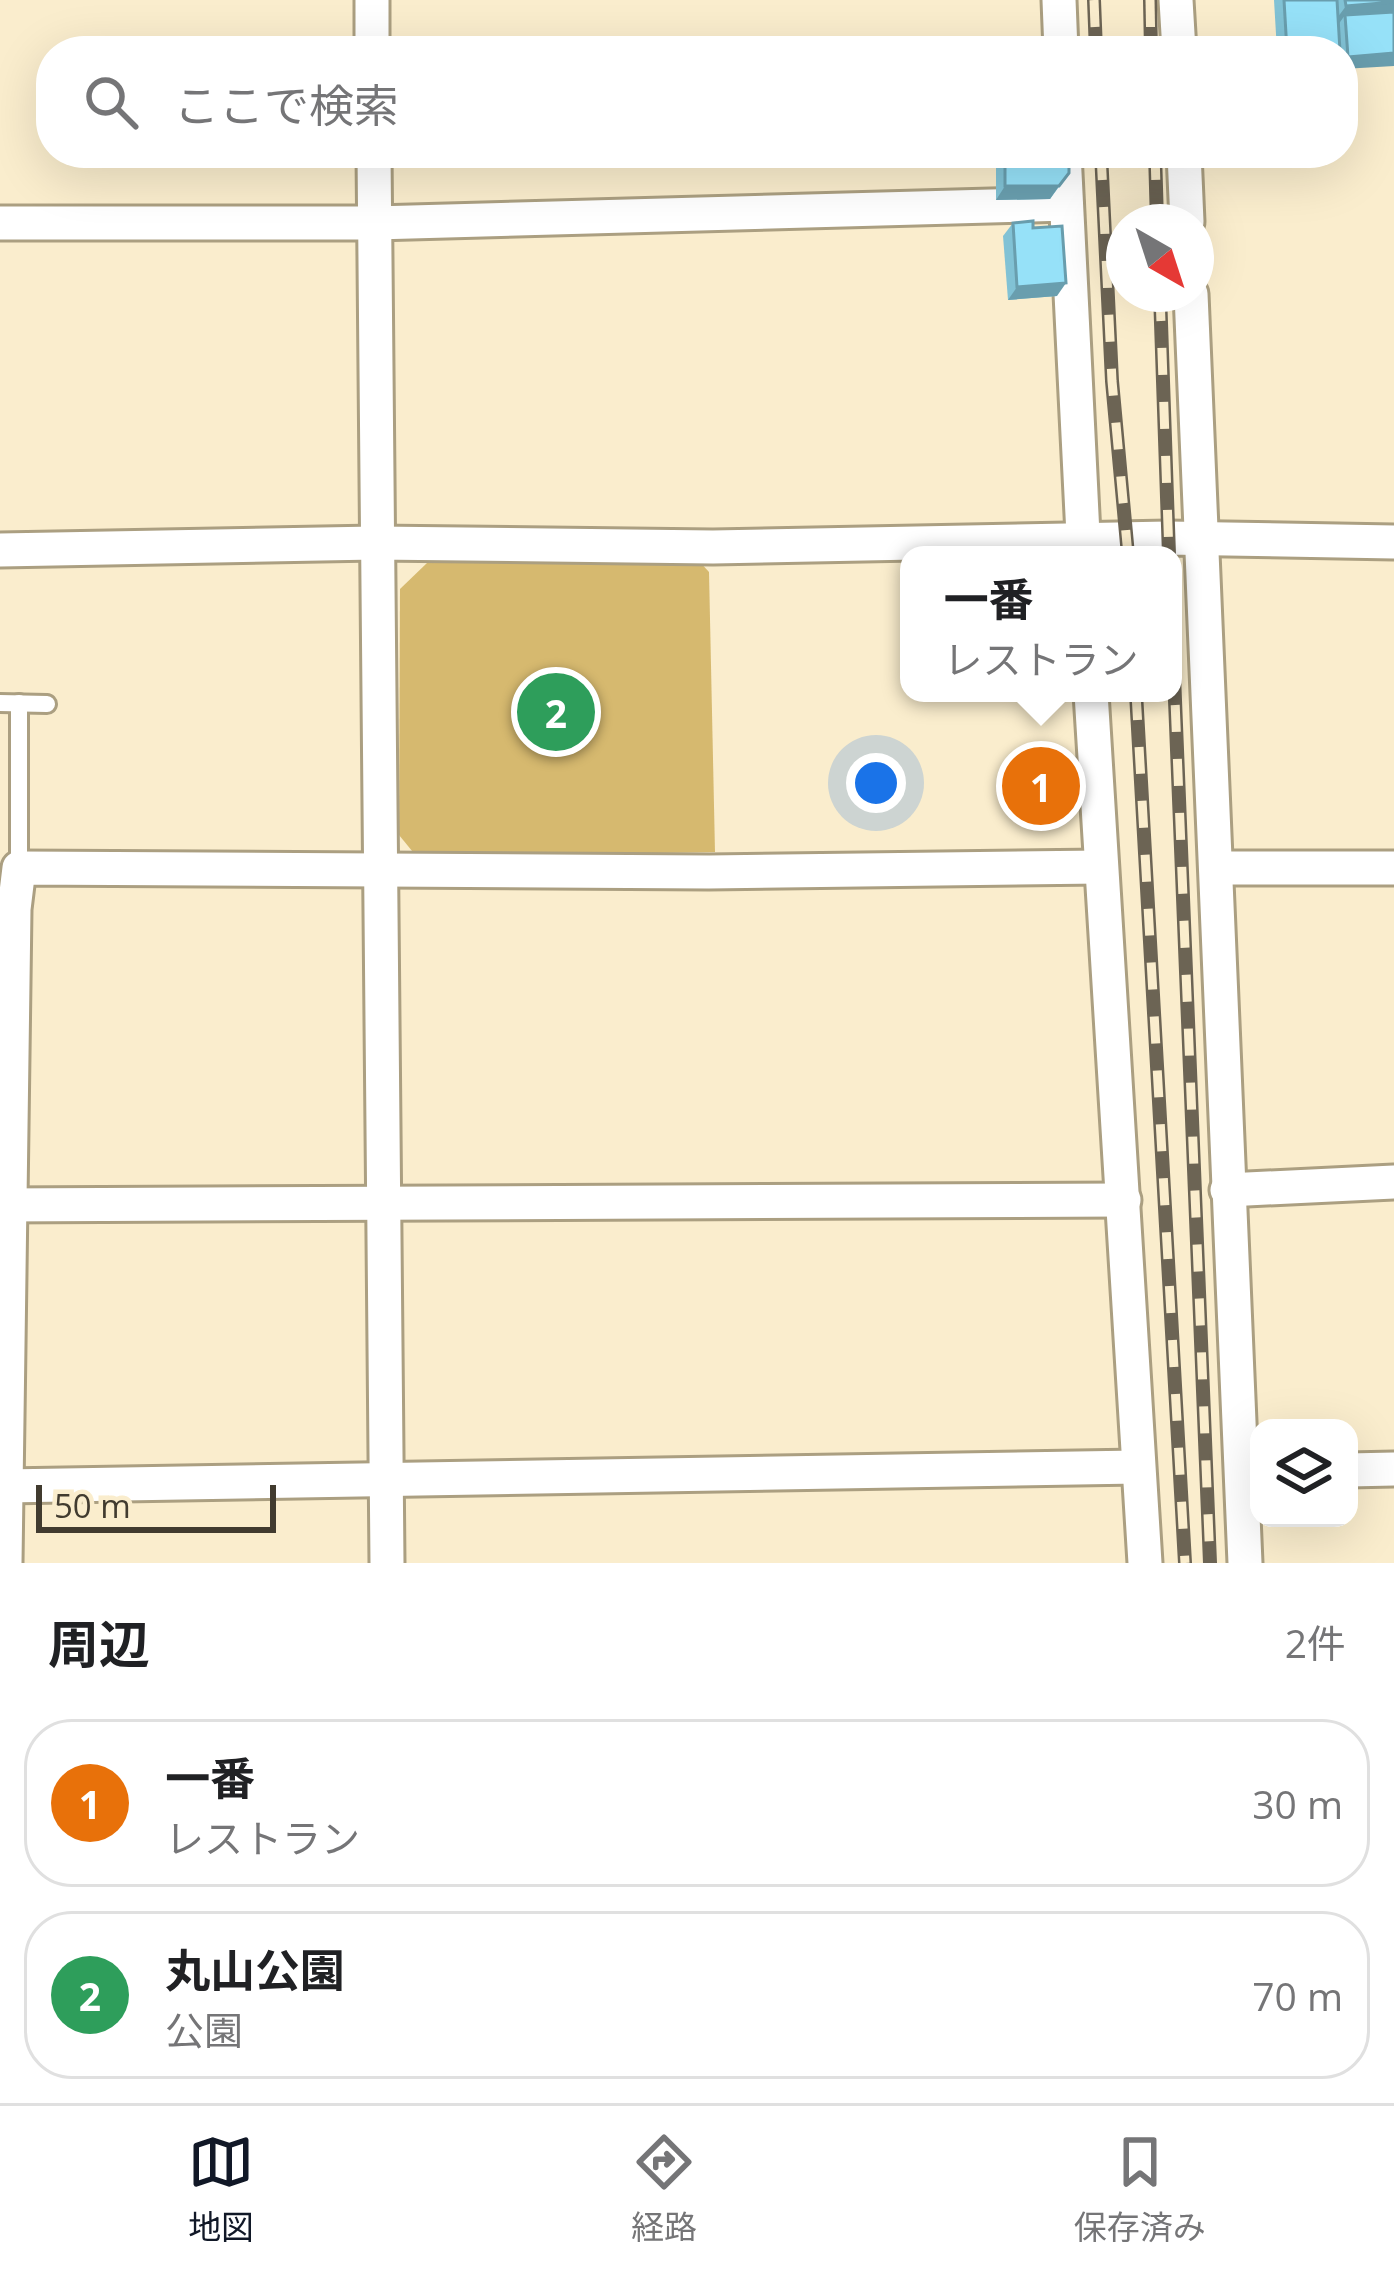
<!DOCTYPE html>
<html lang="ja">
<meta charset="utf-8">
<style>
body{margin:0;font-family:"Open Sans","Noto Sans JP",sans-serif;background:#f6f6f6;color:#202124}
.controls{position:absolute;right:36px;bottom:36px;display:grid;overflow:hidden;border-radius:24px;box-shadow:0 12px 48px #0002}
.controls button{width:108px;height:108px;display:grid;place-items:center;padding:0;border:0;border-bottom:3px solid #e0e0e0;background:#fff;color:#202124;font:60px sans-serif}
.compass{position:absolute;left:1106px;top:204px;width:108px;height:108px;border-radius:50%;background:#fff;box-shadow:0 12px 48px #0002;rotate:141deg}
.scale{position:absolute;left:36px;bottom:30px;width:240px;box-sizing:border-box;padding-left:12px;border:6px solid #413b2f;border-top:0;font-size:33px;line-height:42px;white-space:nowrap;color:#413b2f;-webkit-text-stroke:9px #faedcd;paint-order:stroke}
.you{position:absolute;left:876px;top:783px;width:42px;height:42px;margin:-30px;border:9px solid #fff;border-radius:50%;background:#1a73e8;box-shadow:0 0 0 18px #1a73e833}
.badge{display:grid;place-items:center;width:78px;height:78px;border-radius:50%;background:#111827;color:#fff;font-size:39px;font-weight:700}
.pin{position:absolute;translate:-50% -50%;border:6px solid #fff;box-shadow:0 3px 12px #0006}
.popup{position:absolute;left:900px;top:546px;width:282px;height:156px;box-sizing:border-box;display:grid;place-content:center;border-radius:24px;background:#fff;filter:drop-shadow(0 3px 9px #0005);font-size:39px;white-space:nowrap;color:#757577}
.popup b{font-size:45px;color:#202124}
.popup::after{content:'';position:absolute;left:50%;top:100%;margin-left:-24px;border:24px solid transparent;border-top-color:#fff}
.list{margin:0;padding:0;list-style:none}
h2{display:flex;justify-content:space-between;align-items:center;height:156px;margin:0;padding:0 48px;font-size:51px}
h2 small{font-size:39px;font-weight:400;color:#757577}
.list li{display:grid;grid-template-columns:78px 1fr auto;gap:36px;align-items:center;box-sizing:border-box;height:168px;margin:0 24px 24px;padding:0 24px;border:3px solid #e0e0e0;border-radius:48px}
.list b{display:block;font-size:45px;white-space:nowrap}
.list p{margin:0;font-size:39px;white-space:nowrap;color:#757577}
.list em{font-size:39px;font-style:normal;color:#757577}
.icon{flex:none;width:66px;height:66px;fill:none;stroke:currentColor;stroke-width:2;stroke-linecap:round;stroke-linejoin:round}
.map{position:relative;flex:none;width:1394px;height:1563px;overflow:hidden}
.search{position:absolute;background:#fff;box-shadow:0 12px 48px #0002;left:36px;right:36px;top:36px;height:132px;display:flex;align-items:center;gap:30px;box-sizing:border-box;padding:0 42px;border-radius:48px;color:#757577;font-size:45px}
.sheet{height:540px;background:#fff}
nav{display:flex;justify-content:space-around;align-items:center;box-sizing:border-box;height:168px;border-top:3px solid #e0e0e0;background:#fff;font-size:33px;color:#757577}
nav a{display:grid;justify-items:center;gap:6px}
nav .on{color:#111827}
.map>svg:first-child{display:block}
.green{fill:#d6b96f}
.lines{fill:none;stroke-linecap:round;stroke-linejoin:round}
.service-casing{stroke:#ab9f81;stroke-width:22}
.minor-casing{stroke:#ab9f81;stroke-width:39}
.service{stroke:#fff;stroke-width:16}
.minor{stroke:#fff;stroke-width:33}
.rail-casing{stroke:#6c6454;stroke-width:14}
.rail{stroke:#faedcd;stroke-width:9;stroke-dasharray:27;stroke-linecap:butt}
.wall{fill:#81c2d5}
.shaded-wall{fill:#699eae}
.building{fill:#96e1f8;stroke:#699eae;stroke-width:3}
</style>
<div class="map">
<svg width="1394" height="1563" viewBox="0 0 1394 1563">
<rect width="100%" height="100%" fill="#faedcd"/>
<polygon class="green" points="698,560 709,572 715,852 417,857 399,835 400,589 427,563"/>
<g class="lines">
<defs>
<g id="service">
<polyline points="0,703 47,704"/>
<polyline points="19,703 19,868"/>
</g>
<g id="minor">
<polyline points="372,0 372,51"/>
<polyline points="1059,0 1061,51"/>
<polyline points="1176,0 1179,51"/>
<polyline points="374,153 387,1563"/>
<polyline points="1064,153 1084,555"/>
<polyline points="1184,153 1187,222"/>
<polyline points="0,223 375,223 1066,204"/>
<polyline points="1191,294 1245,1563"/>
<polyline points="0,550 375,543 713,547 1168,538 1394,542"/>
<polyline points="1091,693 1145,1563"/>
<polyline points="1216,868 1394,868"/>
<polyline points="1227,1190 1394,1182"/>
<polyline points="0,1205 1124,1200"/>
<polyline points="1349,1470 1394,1469"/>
<polyline points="5,1486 1138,1467"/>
<polyline points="5,1563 14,909 19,868 709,872 1101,867"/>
</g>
</defs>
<use href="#service" class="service-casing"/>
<use href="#minor" class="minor-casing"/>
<use href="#service" class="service"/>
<use href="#minor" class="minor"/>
<defs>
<g id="rail">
<polyline points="1094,0 1096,51"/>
<polyline points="1150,0 1151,51"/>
<polyline points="1101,153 1112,381 1128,555"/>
<polyline points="1155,153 1157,222"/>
<polyline points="1160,294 1169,555"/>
<polyline points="1173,651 1210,1563"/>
<polyline points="1136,693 1185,1563"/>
</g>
</defs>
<use href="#rail" class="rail-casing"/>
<use href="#rail" class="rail"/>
</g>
<g class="wall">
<polygon points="1274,0 1394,0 1343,69 1343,51 1277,51"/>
<polygon points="1005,154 1069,173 1050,199 996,200 996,167"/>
<polygon points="1013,223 1033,228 1057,296 1008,300 1003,236"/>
</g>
<g class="shaded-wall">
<polygon points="1394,2 1394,21 1345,15 1338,25 1332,25 1346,6"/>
<polygon points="1394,53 1394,66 1343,69 1343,63 1348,57"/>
<polygon points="1005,186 1059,186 1050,199 996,200"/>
<polygon points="1066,283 1057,296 1008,300 1017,287"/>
</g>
<g class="building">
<polygon points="1284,0 1337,0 1340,51 1287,51"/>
<polygon points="1345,0 1394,0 1394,2 1346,6"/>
<polygon points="1394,12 1394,53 1348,57 1345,15"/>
<polygon points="1069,153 1069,173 1059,186 1005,186 1005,154"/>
<polygon points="1033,221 1033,228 1062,226 1066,283 1017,287 1013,223"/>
</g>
</svg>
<div class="controls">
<button><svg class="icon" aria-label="layers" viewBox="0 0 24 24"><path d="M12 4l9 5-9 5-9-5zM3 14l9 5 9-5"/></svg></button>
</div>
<svg class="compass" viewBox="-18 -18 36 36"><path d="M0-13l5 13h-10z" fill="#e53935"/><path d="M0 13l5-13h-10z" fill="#757577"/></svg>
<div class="scale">50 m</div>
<div class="you"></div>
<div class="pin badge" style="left:1041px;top:786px;background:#e8710a">1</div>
<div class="popup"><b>一番</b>レストラン</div>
<div class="pin badge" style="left:556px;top:712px;background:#2e9e5b">2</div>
<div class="search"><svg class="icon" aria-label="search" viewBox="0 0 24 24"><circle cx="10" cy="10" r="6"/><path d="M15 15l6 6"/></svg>ここで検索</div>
</div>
<section class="sheet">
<h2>周辺<small>2件</small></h2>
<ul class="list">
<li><span class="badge" style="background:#e8710a">1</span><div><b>一番</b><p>レストラン</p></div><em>30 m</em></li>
<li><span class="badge" style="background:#2e9e5b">2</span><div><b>丸山公園</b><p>公園</p></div><em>70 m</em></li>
</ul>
</section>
<nav>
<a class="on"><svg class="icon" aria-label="map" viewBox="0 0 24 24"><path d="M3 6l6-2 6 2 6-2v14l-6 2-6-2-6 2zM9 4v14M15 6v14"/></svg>地図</a>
<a><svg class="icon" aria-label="directions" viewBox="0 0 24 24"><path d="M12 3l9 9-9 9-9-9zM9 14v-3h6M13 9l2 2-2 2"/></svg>経路</a>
<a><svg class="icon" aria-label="saved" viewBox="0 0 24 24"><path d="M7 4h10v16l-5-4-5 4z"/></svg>保存済み</a>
</nav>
